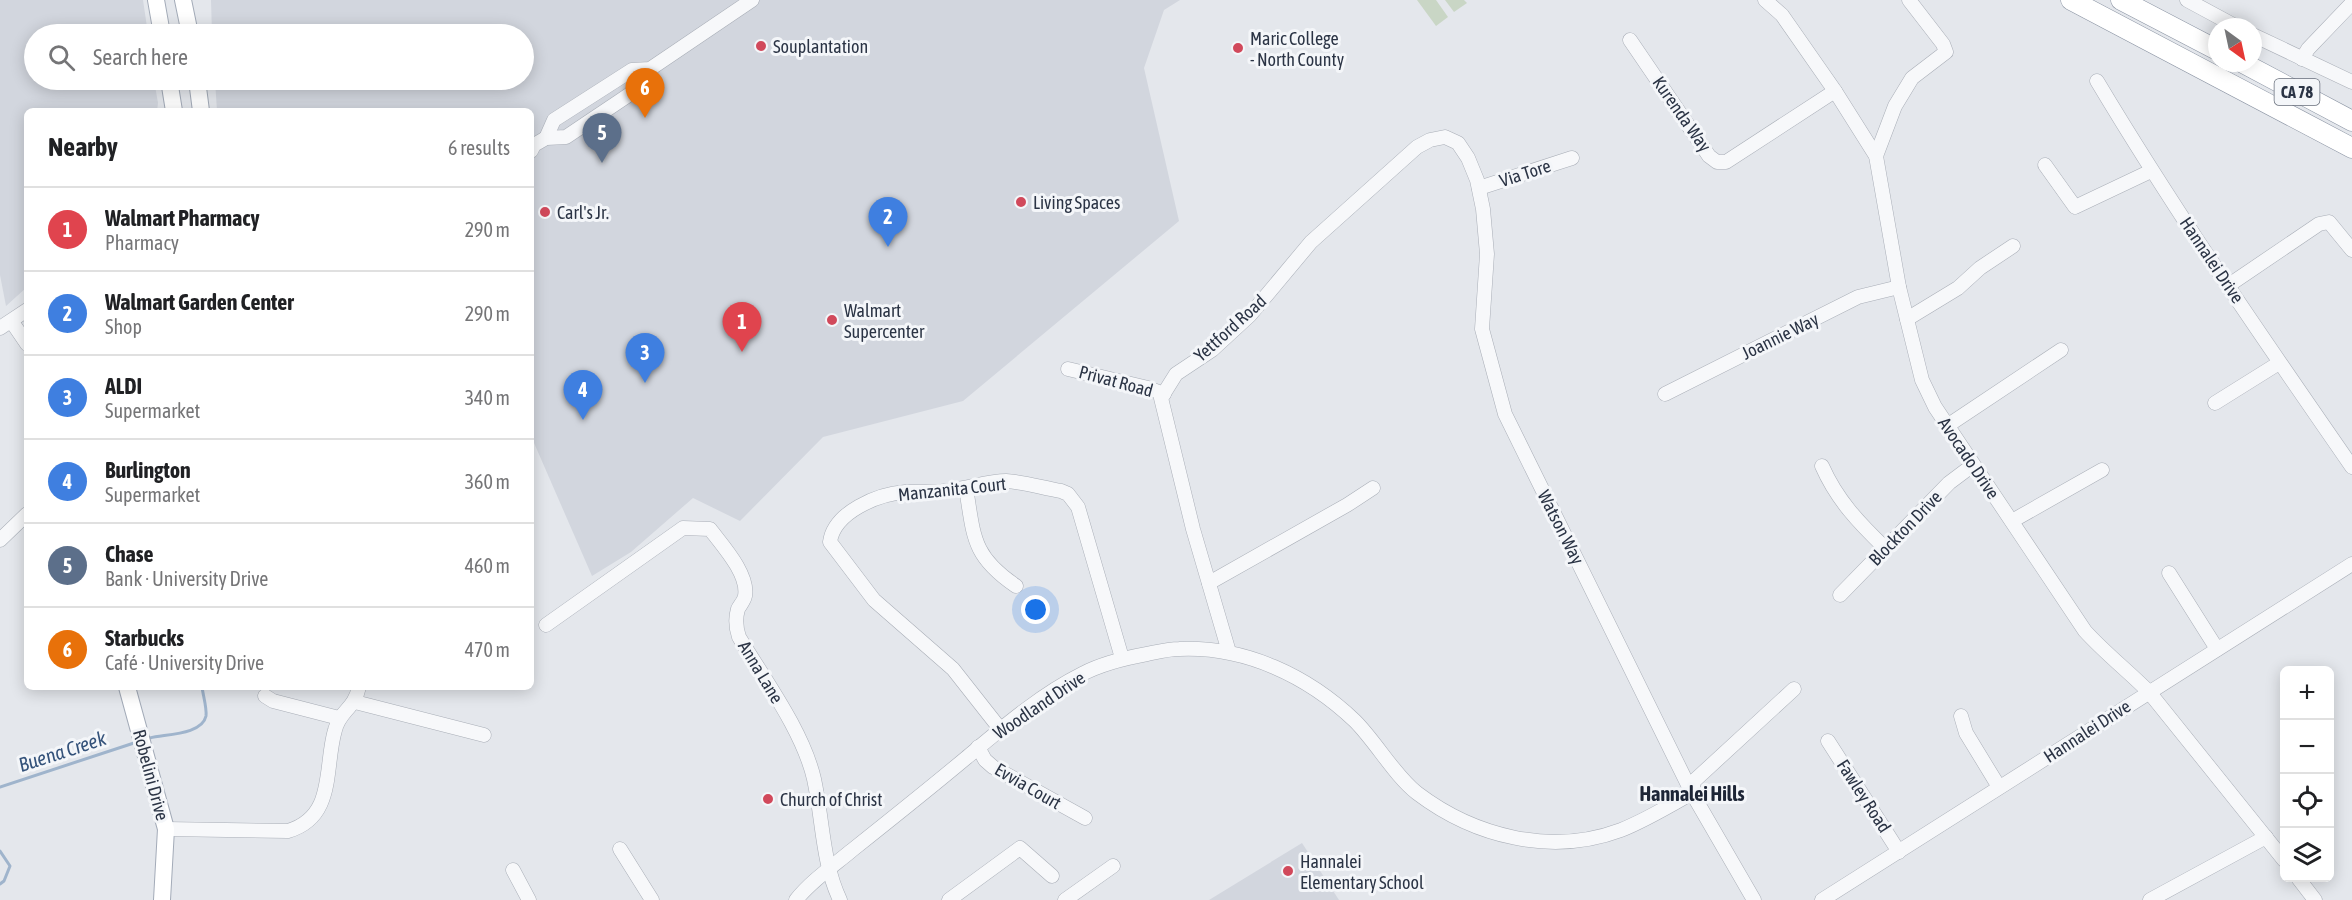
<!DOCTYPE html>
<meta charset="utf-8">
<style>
body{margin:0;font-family:"Asap Condensed",sans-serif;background:#f2f2f2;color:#202124}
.controls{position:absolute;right:18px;bottom:18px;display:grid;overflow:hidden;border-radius:9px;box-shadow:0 3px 15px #0003}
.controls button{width:54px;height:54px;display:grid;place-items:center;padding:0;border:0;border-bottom:2px solid #e0e0e0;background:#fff;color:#202124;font:30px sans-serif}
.compass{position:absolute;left:2208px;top:18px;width:54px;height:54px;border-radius:50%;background:#fff;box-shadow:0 3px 15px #0003;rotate:147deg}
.you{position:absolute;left:1036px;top:610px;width:21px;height:21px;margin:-15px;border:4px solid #fff;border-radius:50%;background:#1a73e8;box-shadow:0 0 0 9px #1a73e833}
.badge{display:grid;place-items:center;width:39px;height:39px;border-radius:50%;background:#0f766e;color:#fff;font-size:20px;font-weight:700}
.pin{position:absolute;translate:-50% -50px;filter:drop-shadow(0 2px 3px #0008)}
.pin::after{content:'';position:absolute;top:32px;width:21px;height:18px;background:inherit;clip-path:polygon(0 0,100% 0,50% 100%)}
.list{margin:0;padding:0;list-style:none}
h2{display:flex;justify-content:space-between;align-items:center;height:78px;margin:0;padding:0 24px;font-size:26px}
h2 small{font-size:20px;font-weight:400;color:#757577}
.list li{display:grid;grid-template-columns:39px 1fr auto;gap:18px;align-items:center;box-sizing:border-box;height:84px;padding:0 24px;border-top:2px solid #e0e0e0}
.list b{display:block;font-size:22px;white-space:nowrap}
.list p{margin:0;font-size:20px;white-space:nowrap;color:#757577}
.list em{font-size:20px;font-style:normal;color:#757577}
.icon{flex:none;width:33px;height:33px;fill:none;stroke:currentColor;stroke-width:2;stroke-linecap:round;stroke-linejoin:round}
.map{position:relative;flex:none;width:2352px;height:900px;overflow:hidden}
.search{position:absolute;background:#fff;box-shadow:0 3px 15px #0003;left:24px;top:24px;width:510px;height:66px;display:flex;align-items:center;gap:15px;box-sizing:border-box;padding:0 21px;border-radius:33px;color:#757577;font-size:22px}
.panel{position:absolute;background:#fff;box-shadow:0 3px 15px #0003;left:24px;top:108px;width:510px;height:582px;border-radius:9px}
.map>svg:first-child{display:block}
.built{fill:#d2d6de}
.green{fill:#c9d6c5}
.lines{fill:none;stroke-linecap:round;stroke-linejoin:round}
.stream{stroke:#9fb4cc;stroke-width:3}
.minor-casing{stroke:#a9aeb7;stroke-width:15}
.major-casing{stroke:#a3abb8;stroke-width:18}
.highway-casing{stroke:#8b94a3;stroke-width:21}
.minor{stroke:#f7f8fa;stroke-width:14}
.major{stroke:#fff;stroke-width:16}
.highway{stroke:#fff;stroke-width:20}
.poi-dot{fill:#d1495b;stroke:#f4f6f9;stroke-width:2}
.labels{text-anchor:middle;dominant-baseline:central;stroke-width:6;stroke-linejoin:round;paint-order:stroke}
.shield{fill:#f4f6f9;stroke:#676e7b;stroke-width:1.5}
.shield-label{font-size:16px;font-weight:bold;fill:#2b3445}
.poi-label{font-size:18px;fill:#2b3445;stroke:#f4f6f9;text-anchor:start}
.street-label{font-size:18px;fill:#2b3445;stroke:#f4f6f9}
.water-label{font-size:20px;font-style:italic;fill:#34527a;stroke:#f4f6f9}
.neighbourhood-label{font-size:20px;font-weight:bold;fill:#1d2536;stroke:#f4f6f9}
</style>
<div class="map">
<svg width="2352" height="900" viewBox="0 0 2352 900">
<rect width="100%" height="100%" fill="#e4e7ec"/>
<g class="built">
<polygon points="0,0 143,0 148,34 34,34 34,80 154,80 158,103 157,111 27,111 27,287 6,306 0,275"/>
<polygon points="211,0 1180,0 1164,10 1144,68 1179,221 963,401 823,437 740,521 693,498 631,552 592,576 531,436 531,111 217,111 215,80 524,80 524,34 212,34"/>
<polygon points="1302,843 1339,900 1209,900"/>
</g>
<g class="green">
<polygon points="1417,0 1436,0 1448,17 1436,26"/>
<polygon points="1445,0 1464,0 1467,3 1454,12"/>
</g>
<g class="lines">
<g class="stream">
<path d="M150,738C165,734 202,735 206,716C207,708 203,695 202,687"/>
<polyline points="0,787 134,743"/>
<polyline points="0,851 10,866 4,881 0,884"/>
</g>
<defs>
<g id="minor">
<path d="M1765,0L1782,15L1835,91L1876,156L1899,287L1922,380L1935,407L2085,631C2105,653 2128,671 2149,692L2284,860"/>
<polyline points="2187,0 2237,27"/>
<polyline points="2253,35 2352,82"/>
<polyline points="1630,40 1709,156 1717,162 1726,162 1835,91"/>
<polyline points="2302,59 2308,49 2352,3"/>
<path d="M2097,81C2176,213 2264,340 2352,467"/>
<polyline points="546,138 554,120 632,70 650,69 752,0"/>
<polyline points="531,151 534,145 546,138 566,137 642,86 650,69"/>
<polyline points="1876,156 1895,106 1912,78 1946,52 1943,44 1909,0"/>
<polyline points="2045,165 2075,207 2151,171"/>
<polyline points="1479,188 1572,158"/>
<polyline points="2229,285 2319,224 2329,222 2352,250"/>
<polyline points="1907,319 1958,288 1980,268 2013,246"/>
<polyline points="12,322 27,344"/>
<polyline points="0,328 27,310"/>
<polyline points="1068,369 1148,388 1164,394"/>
<polyline points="1665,394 1858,297 1899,287"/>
<polyline points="2215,403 2279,363"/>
<polyline points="1947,426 2061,350"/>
<path d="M1822,466C1837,500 1859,523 1885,548"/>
<path d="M966,488C974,537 972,556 1016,586"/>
<polyline points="2012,521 2102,470"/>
<polyline points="0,540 27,514"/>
<polyline points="2169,573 2217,649"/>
<polyline points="1209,583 1347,505 1373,488"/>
<polyline points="1840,595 1949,483 1973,465"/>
<path d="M546,625L683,528L710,529C722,545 749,574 745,596C744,601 740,605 738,609C735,619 736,628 739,637C764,679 803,731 814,779C823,820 822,862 840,900"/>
<polyline points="1229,652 1193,529 1161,398 1176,374 1212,350 1250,315 1311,242 1417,147 1430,140 1445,137 1458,143 1468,158 1477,180 1483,209 1487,254 1482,329 1505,414 1692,793 1754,900"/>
<polyline points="265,696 273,701 339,718"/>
<polyline points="355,702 484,735"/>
<polyline points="1961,716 1966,733 1999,787"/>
<path d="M1001,730L953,669L874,600L830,542C834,512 878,494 905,492C921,491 936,493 952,490C969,488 989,481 1006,481C1024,482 1043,488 1061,491L1068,494L1078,507L1122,658"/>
<polyline points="1828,741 1899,852"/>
<polyline points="978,747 985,760 993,767 1085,818"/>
<path d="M166,829L288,831C336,817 324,767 335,730C340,710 354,710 359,687"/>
<polyline points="620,849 652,900"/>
<polyline points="513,870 529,900"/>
<polyline points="2298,878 2315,900"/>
<path d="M796,900C811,881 833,866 851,851C890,820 929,789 966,758C1002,728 1040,695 1082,674C1103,663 1125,658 1147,654C1157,652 1168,649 1179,649C1245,646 1308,676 1355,721C1376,742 1395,776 1417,793C1475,837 1552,856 1621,830C1646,820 1669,806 1692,793L1694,781L1794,689"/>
<polyline points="949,900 1020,848 1052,876"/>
<polyline points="1065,900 1113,866"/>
<polyline points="1822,900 2352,564"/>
<polyline points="2150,900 2266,837"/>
</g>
<g id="major">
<polyline points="156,0 162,34"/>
<polyline points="183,0 190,34"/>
<polyline points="169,80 174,111"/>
<polyline points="197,80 201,111"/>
<polyline points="127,687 166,829 162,900"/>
</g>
<g id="highway">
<polyline points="2071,0 2352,148"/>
<polyline points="2121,0 2217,50"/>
<polyline points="2243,63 2352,121"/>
</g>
</defs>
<use href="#minor" class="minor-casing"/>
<use href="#major" class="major-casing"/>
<use href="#highway" class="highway-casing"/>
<use href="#minor" class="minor"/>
<use href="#major" class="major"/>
<use href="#highway" class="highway"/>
</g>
<g class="poi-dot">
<circle cx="761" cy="46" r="6"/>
<circle cx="1238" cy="48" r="6"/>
<circle cx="1021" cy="202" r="6"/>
<circle cx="545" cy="212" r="6"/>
<circle cx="832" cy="320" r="6"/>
<circle cx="768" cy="799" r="6"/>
<circle cx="1288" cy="871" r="6"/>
</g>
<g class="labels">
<rect class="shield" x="2274.5" y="79" width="45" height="26" rx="4.5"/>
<g class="shield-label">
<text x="2297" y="92">CA 78</text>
</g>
<g class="poi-label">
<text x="1250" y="38">Maric College<tspan x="1250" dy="21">- North County</tspan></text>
<text x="773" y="46">Souplantation</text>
<text x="1033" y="202">Living Spaces</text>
<text x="557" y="212">Carl's Jr.</text>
<text x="844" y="310">Walmart<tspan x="844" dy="21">Supercenter</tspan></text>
<text x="780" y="799">Church of Christ</text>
<text x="1300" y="861">Hannalei<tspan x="1300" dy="21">Elementary School</tspan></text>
</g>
<g class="street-label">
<text transform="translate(1682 114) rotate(55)">Kurenda Way</text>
<text transform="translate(1525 173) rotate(-18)">Via Tore</text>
<text transform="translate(2212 260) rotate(56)">Hannalei Drive</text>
<text transform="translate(1230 328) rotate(-42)">Yettford Road</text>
<text transform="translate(1780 336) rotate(-26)">Joannie Way</text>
<text transform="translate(1116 381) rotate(15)">Privat Road</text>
<text transform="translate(1969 458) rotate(56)">Avocado Drive</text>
<text transform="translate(952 489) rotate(-6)">Manzanita Court</text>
<text transform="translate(1561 527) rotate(63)">Watson Way</text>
<text transform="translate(1905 528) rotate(-46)">Blockton Drive</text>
<text transform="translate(761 672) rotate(59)">Anna Lane</text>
<text transform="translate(1039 705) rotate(-34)">Woodland Drive</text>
<text transform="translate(2087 731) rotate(-33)">Hannalei Drive</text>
<text transform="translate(151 775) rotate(75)">Robelini Drive</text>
<text transform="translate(1028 786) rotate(30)">Evvia Court</text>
<text transform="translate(1864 796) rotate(57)">Fawley Road</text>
</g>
<g class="water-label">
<text transform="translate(62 751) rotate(-18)">Buena Creek</text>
</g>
<g class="neighbourhood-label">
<text x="1692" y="793">Hannalei Hills</text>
</g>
</g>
</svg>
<div class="controls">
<button>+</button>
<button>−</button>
<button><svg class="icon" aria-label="locate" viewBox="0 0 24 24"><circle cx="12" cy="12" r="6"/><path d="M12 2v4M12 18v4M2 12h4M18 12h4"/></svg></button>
<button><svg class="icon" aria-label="layers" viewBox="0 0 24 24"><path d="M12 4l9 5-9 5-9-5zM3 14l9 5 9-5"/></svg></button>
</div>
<svg class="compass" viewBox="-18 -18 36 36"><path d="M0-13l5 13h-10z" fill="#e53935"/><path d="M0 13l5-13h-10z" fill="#757577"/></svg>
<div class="you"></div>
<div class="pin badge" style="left:742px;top:352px;background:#e0444e">1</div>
<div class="pin badge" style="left:888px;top:247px;background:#3f7fe0">2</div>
<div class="pin badge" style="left:645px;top:383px;background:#3f7fe0">3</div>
<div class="pin badge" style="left:583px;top:420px;background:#3f7fe0">4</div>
<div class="pin badge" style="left:602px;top:163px;background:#5c6f8a">5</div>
<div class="pin badge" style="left:645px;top:118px;background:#e8710a">6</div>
<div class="search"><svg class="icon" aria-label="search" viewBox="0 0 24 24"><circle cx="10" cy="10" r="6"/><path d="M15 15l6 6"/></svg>Search here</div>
<section class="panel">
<h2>Nearby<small>6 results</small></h2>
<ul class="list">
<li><span class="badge" style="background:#e0444e">1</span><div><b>Walmart Pharmacy</b><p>Pharmacy</p></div><em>290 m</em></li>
<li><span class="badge" style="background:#3f7fe0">2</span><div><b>Walmart Garden Center</b><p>Shop</p></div><em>290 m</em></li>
<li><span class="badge" style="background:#3f7fe0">3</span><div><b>ALDI</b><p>Supermarket</p></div><em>340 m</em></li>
<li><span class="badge" style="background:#3f7fe0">4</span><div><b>Burlington</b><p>Supermarket</p></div><em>360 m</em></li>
<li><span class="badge" style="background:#5c6f8a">5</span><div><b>Chase</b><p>Bank · University Drive</p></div><em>460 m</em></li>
<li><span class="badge" style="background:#e8710a">6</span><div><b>Starbucks</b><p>Café · University Drive</p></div><em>470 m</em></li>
</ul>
</section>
</div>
